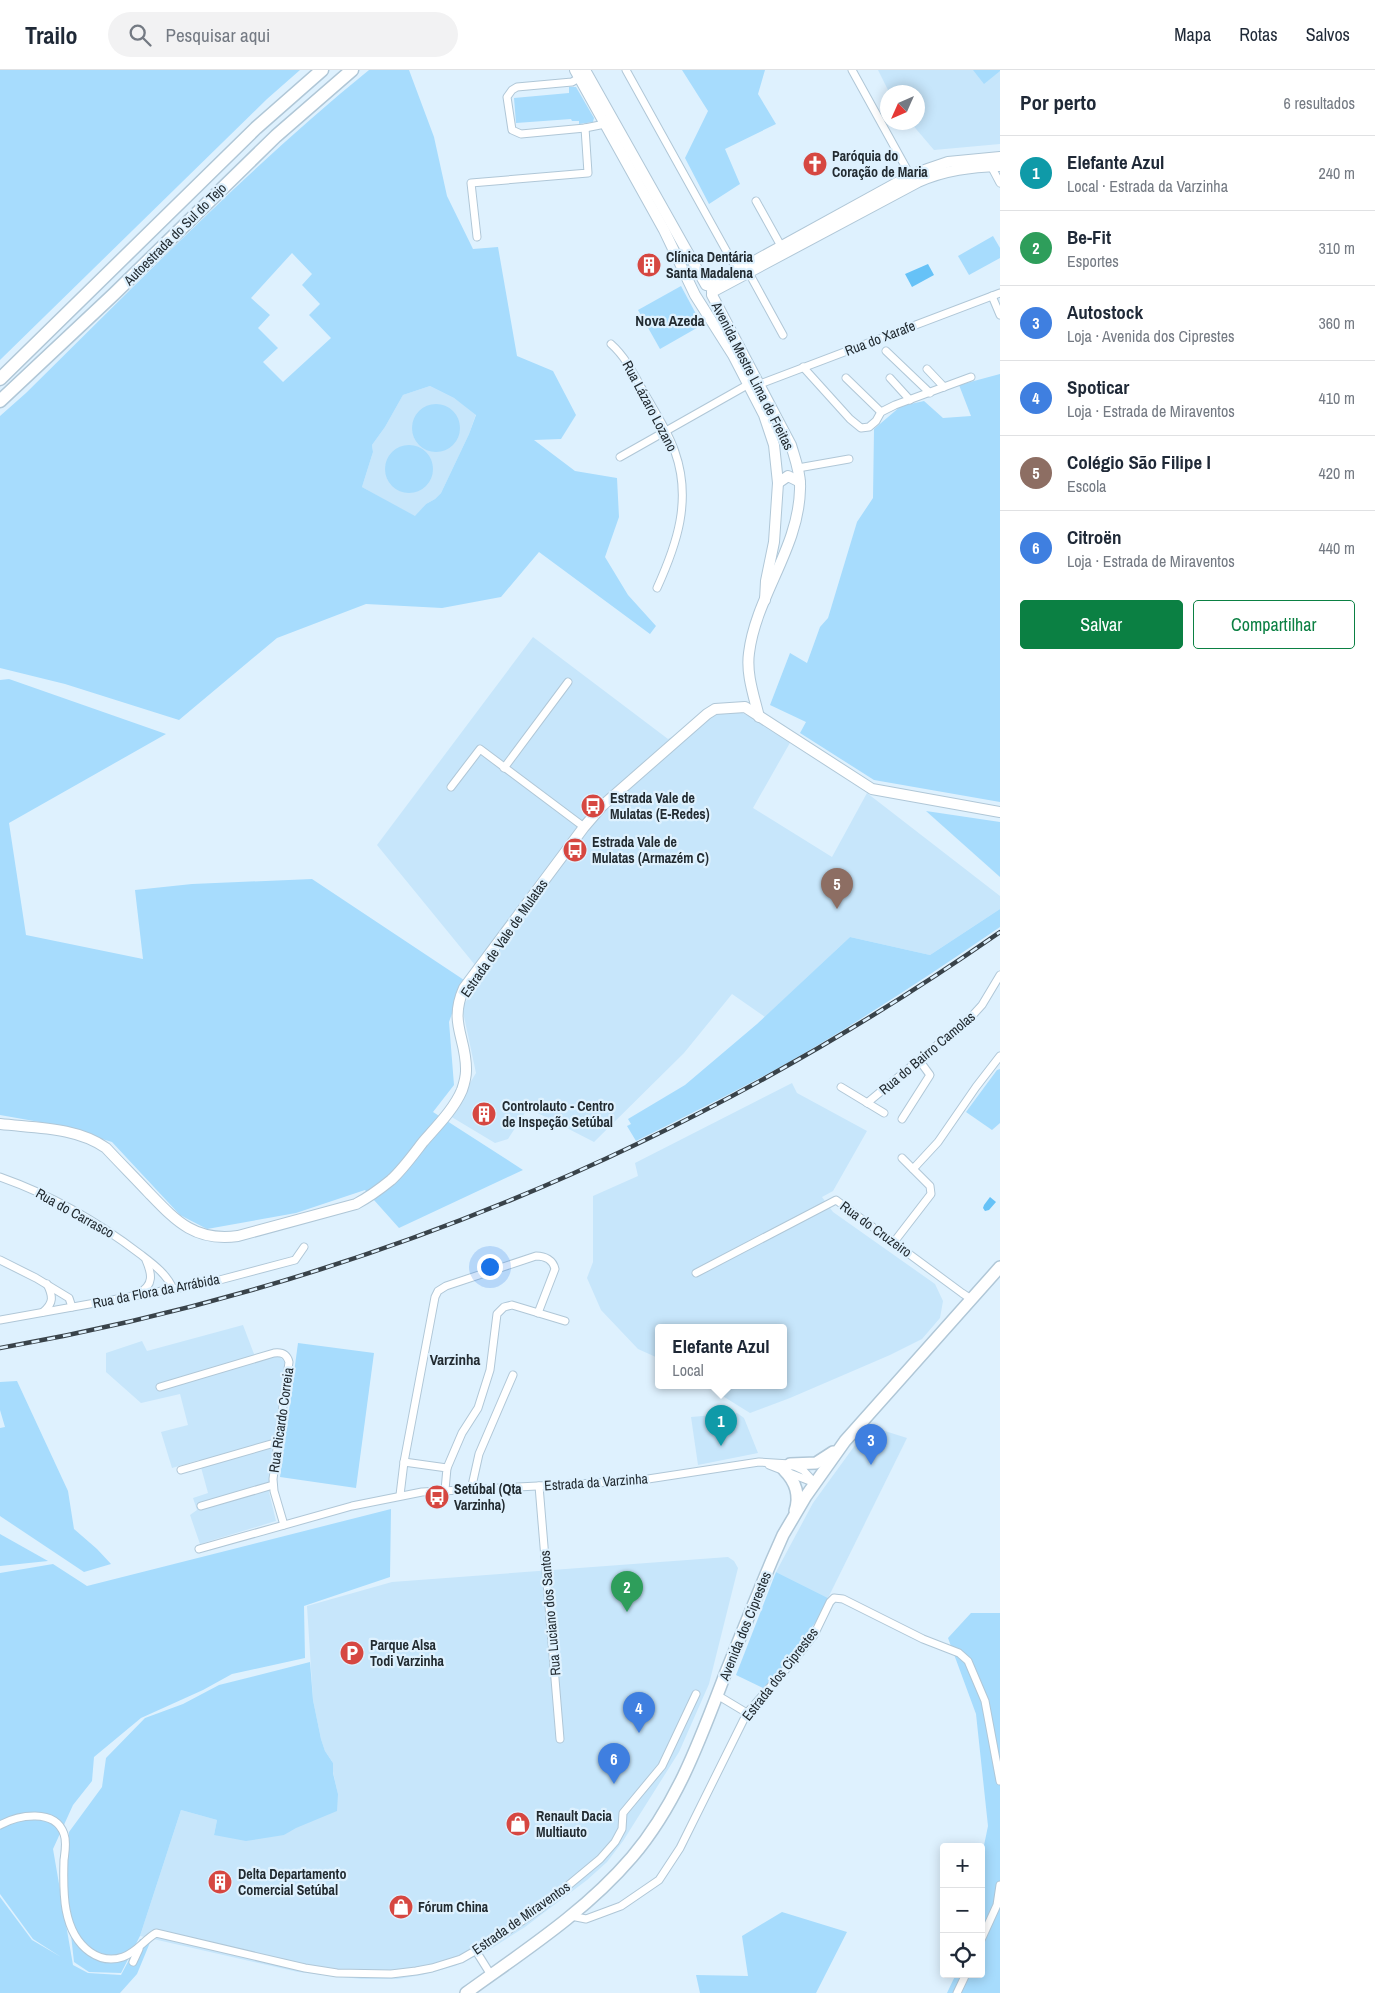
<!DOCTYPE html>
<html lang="pt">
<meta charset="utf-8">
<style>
body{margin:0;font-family:"Archivo Narrow",sans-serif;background:#f2f2f3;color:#1f2937}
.controls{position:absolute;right:15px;bottom:15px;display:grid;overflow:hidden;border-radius:5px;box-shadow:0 2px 12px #0003}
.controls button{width:45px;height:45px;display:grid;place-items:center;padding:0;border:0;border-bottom:1px solid #e0e1e3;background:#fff;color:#1f2937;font:25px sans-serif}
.compass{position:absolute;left:880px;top:15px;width:45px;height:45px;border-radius:50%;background:#fff;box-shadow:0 2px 12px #0003;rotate:225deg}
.you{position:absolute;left:489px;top:1196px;width:18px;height:18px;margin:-12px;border:4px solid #fff;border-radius:50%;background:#1a73e8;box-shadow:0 0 0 8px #1a73e833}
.badge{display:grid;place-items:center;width:32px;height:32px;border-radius:50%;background:#0b8043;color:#fff;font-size:16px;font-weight:700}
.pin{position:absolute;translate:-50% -41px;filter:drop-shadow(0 1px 2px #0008)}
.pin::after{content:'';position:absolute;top:26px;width:18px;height:15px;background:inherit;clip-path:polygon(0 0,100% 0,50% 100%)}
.popup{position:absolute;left:655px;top:1254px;width:132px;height:65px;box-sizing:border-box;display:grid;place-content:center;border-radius:5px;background:#fff;filter:drop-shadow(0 1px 4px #0005);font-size:16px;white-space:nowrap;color:#747a83}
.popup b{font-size:19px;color:#1f2937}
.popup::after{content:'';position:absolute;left:50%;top:100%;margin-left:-10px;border:10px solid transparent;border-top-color:#fff}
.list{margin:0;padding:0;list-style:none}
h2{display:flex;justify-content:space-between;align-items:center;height:65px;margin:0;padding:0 20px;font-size:21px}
h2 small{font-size:16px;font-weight:400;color:#747a83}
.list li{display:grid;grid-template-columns:32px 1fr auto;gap:15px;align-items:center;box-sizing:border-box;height:75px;padding:0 20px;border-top:1px solid #e0e1e3}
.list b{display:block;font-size:19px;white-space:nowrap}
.list p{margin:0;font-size:16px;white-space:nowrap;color:#747a83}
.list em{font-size:16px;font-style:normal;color:#747a83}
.actions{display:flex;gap:10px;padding:15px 20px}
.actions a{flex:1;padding:11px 0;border:1px solid #0b8043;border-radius:5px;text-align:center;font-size:18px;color:#0b8043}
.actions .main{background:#0b8043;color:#fff}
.icon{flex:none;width:28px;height:28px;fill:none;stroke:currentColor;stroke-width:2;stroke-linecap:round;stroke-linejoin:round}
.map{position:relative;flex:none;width:1000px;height:1923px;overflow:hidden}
header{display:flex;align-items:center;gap:30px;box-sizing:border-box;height:70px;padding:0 25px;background:#fff;border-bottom:1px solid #e0e1e3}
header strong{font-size:24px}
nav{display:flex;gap:28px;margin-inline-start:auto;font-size:18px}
.search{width:350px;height:45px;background:#f2f2f3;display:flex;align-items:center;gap:12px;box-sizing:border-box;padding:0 18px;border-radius:28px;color:#747a83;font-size:19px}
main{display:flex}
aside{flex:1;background:#fff}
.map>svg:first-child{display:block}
.built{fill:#c7e6fb}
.green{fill:#a7dcfd;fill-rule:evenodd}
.water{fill:#66c2f7}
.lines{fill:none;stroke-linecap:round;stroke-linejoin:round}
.street-casing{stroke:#b0c7d7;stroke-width:9}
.secondary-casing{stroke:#b0c7d7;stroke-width:12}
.primary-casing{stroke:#b0c7d7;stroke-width:14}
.highway-casing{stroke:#b0c7d7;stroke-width:15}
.street{stroke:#fff;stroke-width:7}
.secondary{stroke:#fff;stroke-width:10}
.primary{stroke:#fff;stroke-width:11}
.highway{stroke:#fff;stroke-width:12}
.rail-casing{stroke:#39434a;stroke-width:4.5}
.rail{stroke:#def1fe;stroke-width:2.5;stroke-dasharray:8;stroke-linecap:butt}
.labels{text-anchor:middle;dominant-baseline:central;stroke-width:4.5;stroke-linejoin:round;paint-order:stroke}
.poi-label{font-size:14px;font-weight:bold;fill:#222b31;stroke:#def1fe;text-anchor:start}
.street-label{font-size:14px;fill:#222b31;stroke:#def1fe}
.neighbourhood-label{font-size:15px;font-weight:bold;fill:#222b31;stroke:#def1fe}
</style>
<header>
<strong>Trailo</strong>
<div class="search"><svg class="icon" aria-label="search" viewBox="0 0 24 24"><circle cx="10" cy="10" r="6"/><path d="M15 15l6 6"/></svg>Pesquisar aqui</div>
<nav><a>Mapa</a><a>Rotas</a><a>Salvos</a></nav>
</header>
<main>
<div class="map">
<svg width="1000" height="1923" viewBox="0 0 1000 1923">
<rect width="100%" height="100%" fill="#def1fe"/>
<g class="built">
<polygon points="878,0 1000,0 1000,74 934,80 911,53 918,52 918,22 889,22"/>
<polygon points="430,316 454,328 476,344 469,364 441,423 435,429 426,434 415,447 362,417 373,382 372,375 385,357 403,325"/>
<polygon points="533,567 668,669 718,643 738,641 749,646 791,671 753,738 832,787 867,723 1000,826 1000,839 930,885 850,867 765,947 732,924 684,983 594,1072 528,1038 508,1069 495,1073 450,1046 476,1003 462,937 484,906 377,775"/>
<polygon points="792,1013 797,1023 867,1061 833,1121 822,1127 833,1142 935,1214 943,1231 940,1248 922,1269 890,1285 790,1328 750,1343 705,1315 784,1315 784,1257 658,1257 658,1288 638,1279 601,1240 587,1208 593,1192 593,1126 638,1106 635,1093"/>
<polygon points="243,1255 257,1292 278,1286 285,1291 269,1422 276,1451 200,1474 190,1445 197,1440 193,1428 208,1423 199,1390 172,1398 161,1362 188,1355 180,1324 141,1333 106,1302 106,1283 142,1271 147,1281"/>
<polygon points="737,1343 744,1348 758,1383 698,1395 691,1347"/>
<polygon points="869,1356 907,1368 828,1528 776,1502 813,1433"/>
<polygon points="728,1487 734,1491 738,1498 709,1614 679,1682 623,1771 607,1792 587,1810 525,1857 489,1880 455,1896 422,1905 397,1909 361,1909 298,1902 140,1866 181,1740 217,1750 214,1765 284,1765 338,1724 333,1702 333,1693 325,1681 321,1669 313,1630 307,1536 392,1512"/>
</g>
<g class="green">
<polygon points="0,0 300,0 267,29 0,290"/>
<path d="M369,0H409L434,67L447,126L473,179L498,177L517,286L553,301L576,345L561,369L534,370L575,401L617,408L619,447L605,487L628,525L656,556L650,564L539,482L501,527L442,538L366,534L277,568L179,650L65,614L0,598V346L26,323C138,213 247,99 369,0ZM292,183L312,204L302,215L320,234L309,245L331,268L283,312L263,292L278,278L258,258L270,245L251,228ZM430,316L454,328L476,345L469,364L441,423L435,429L426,434L415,446L362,417L373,382L372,375L385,357L403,325Z"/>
<polygon points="682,0 765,0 758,24 776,54 725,79 740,114 709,134 685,88 708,41"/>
<polygon points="973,0 1000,0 1000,1 984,14"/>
<polygon points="569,17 576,17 594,48 593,52 579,54 579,51 572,51 571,49 516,53 514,28 569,23"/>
<polygon points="993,166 1000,178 1000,188 969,205 958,186"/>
<polygon points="681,216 702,255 660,279 638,240"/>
<polygon points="1000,304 1000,732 874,710 800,663 806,652 770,635 790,583 807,593 820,557 828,548 857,452 873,428 874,359 901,336 924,331 943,348 971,346 959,315"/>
<circle cx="436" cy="358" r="24"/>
<circle cx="409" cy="399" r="24"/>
<polygon points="9,609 166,664 9,753 26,865 143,889 135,820 192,814 312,809 464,910 449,952 454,1015 433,1042 523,1100 399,1158 365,1120 296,1143 207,1159 180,1145 112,1072 51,1054 0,1045 0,610"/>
<polygon points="926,741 1000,752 1000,807"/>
<path d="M1000,839V857C937,900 874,942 808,981C752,1014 694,1042 636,1071L627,1056L631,1054L628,1049L685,1015L757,954L850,867L930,885Z"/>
<polygon points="1000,999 1000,1053 992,1060 966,1042 997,1000"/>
<polygon points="298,1273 374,1283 356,1418 280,1407"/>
<polygon points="17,1311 68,1421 74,1459 97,1479 111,1494 84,1502 0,1446 0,1358 5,1357 0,1340 0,1312"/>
<polygon points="391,1439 390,1507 304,1536 305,1588 232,1604 203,1620 141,1648 94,1687 92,1711 73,1735 53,1779 73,1895 88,1903 121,1905 140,1869 151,1870 137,1904 120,1923 0,1923 0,1827 32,1870 61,1887 33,1869 0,1824 0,1503 53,1494 87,1516"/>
<polygon points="0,1464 48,1491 0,1496"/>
<polygon points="776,1502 828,1528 818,1549 765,1619 736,1605"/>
<polygon points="971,1543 1000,1543 1000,1923 947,1923 956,1904 981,1904 981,1790 988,1756 976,1644 948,1568"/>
<polygon points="310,1592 313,1630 321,1669 325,1681 333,1693 333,1703 338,1724 337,1741 296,1758 284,1765 246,1771 214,1765 217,1750 181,1740 140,1866 121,1903 89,1902 74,1892 66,1820 69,1762 102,1717 106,1688 145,1648 183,1634 219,1615"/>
<polygon points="782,1842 847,1862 816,1923 700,1923 696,1905 748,1906 742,1866"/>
</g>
<g class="water">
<polygon points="928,194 934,205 912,217 905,204"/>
<polygon points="990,1127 996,1132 989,1140 985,1141 983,1138 984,1135"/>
</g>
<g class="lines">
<defs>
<g id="street">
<polyline points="626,0 737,200"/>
<polyline points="852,0 910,105"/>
<polyline points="579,8 572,12 517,17 512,20 507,27 512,60 521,64 585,58 605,54"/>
<polyline points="991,96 1000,113"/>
<polyline points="756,131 781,176"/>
<polyline points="477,167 471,113 588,103 585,58"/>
<polyline points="749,203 783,265"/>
<polyline points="992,226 1000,245"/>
<path d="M611,274C628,289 637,311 649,331C658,347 669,364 675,382C692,430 677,474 657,518"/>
<polyline points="886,281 930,323"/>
<polyline points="803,297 850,349 861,358 869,357 876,351 881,342 895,335 971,307"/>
<polyline points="927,299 944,317"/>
<polyline points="846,308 881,342"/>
<polyline points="890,308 910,330"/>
<polyline points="760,314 1000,223"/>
<polyline points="620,387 749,314"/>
<polyline points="798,398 849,389"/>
<polyline points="504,698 568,612"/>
<polyline points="451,717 480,679 584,757"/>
<polyline points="841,1017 884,1043"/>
<polyline points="867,1033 971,947 982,935 1000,905"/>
<polyline points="902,1049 930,1005 919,990"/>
<polyline points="913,1099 938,1072 976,1017 1000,986"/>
<path d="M0,1107C51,1125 97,1151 140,1184C153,1194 167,1204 173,1219"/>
<polyline points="894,1172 931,1124 930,1116 902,1088"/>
<polyline points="0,1190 36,1208 69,1228 72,1237"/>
<polyline points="696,1203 836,1130 962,1223 971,1229"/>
<path d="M139,1223C154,1215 152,1204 146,1190"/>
<path d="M43,1242C54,1233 53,1226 47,1214"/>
<polyline points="0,1250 212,1212 295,1190 304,1177"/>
<path d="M160,1317L274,1283C282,1282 287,1284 289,1292L273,1409L274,1421L284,1455"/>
<path d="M404,1392L435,1227L438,1221L446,1216L536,1186C545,1186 553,1190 555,1199L538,1243"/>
<polyline points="769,1395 815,1413"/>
<polyline points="447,1398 462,1363 478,1338 490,1300 497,1244 504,1237 512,1235 565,1251"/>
<polyline points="181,1400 278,1372"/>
<polyline points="539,1416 560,1669"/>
<polyline points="471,1420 479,1384 513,1305"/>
<polyline points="400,1425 404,1392 447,1398 445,1420"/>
<polyline points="201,1436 273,1415"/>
<polyline points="199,1479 352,1436 422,1422 635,1411 759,1392 790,1394 803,1400 815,1413"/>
<polyline points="717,1625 747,1643"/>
<path d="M0,1755C18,1745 55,1738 64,1764C67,1772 65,1782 64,1790C63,1821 62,1862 90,1882C100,1889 111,1891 123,1887C137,1882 144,1870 156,1863L305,1898L337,1903L391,1904L416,1901L432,1898L461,1889L494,1870L541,1838L600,1789L615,1772L622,1759L623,1743L662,1696L696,1624"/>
<polyline points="571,1846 586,1849 621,1836 659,1810 680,1778 747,1643 795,1589 814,1565 830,1532 834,1528 843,1529 923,1569 959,1583 968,1591 985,1631 1000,1711"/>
<polyline points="981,1870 997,1835 1000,1815"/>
<polyline points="476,1881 491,1905"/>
<polyline points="133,1892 139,1879"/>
<polyline points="957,1923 966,1904"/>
</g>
<g id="secondary">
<polyline points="575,0 664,160 695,225 733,285 764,345 774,375 778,413 774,472 766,511 765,530"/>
<polyline points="585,0 706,215"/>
<polyline points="709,216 913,104 948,92 1000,87"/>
<path d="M712,222L918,112C945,100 971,97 1000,96"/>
<path d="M712,225L791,375C795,389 801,404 800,419C799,478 756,526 749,583C746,604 754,626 759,647"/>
<polyline points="778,413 788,406 800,412"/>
<path d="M0,1054C35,1058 77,1057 106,1078C120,1093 135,1108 149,1123C176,1151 195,1172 238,1166L356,1134C369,1127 380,1119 391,1110C403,1099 413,1085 423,1072C437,1056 454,1039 462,1020C464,1014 466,1007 466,1001C467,968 448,954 464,918L584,757L602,736L707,644L715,639L745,637L872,719L1000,742"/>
</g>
<g id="primary">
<polyline points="790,1394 816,1393 833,1382"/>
<path d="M784,1400C796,1412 800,1426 795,1441"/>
<path d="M466,1923C524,1881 585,1842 632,1787C678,1733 701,1667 726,1602C741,1565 756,1528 772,1490L783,1465L806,1426L845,1371L1000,1197"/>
</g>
<g id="highway">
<polyline points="0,309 256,58 322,0"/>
<polyline points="0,331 114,224 276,66 352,0"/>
</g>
</defs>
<use href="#street" class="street-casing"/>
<use href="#secondary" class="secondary-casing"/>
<use href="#primary" class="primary-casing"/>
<use href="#highway" class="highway-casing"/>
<use href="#street" class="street"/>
<use href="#secondary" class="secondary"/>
<use href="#primary" class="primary"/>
<use href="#highway" class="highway"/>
<defs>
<path id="rail" d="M0,1278C363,1214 697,1073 1000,862"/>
</defs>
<use href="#rail" class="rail-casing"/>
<use href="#rail" class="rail"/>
</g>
<defs>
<symbol id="church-disc" viewBox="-11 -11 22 22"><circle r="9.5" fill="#d64741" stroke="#def1fe"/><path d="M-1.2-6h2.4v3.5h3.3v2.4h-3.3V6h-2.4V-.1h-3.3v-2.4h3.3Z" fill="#fff"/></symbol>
<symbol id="building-disc" viewBox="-11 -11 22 22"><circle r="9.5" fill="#d64741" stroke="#def1fe"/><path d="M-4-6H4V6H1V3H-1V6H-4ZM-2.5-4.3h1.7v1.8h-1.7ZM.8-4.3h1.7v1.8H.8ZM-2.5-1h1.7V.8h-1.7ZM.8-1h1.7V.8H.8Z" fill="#fff"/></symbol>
<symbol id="bus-disc" viewBox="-11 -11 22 22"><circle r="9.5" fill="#d64741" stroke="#def1fe"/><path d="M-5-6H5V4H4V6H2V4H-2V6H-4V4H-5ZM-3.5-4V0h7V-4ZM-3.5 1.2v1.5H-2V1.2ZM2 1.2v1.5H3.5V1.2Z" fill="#fff"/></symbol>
<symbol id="parking-disc" viewBox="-11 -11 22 22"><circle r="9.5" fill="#d64741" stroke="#def1fe"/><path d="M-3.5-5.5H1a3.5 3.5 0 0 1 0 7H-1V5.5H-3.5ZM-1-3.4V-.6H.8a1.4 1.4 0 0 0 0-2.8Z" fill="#fff"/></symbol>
<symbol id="shop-disc" viewBox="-11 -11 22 22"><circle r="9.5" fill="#d64741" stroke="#def1fe"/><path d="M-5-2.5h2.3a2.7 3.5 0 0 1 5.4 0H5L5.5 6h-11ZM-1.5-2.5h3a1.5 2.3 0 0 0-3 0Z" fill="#fff"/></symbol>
</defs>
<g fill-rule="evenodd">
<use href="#church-disc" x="801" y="80" width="28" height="28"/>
<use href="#building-disc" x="635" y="181" width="28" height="28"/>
<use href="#bus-disc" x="579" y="722" width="28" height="28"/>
<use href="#bus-disc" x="561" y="766" width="28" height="28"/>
<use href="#building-disc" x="470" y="1030" width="28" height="28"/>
<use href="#bus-disc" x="423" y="1413" width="28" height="28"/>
<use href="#parking-disc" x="338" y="1569" width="28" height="28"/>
<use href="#shop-disc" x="504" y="1740" width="28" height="28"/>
<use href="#building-disc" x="206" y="1798" width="28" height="28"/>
<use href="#shop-disc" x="387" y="1823" width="28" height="28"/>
</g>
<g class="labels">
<g class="poi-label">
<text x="832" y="86">Paróquia do<tspan x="832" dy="16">Coração de Maria</tspan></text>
<text x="666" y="187">Clínica Dentária<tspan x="666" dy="16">Santa Madalena</tspan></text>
<text x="610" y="728">Estrada Vale de<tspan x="610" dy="16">Mulatas (E-Redes)</tspan></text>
<text x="592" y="772">Estrada Vale de<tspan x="592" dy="16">Mulatas (Armazém C)</tspan></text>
<text x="502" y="1036">Controlauto - Centro<tspan x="502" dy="16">de Inspeção Setúbal</tspan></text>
<text x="454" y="1419">Setúbal (Qta<tspan x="454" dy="16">Varzinha)</tspan></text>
<text x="370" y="1575">Parque Alsa<tspan x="370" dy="16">Todi Varzinha</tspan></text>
<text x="536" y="1746">Renault Dacia<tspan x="536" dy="16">Multiauto</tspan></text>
<text x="238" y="1804">Delta Departamento<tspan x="238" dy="16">Comercial Setúbal</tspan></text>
<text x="418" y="1837">Fórum China</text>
</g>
<g class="street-label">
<text transform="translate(175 164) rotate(-45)">Autoestrada do Sul do Tejo</text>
<text transform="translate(880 268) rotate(-21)">Rua do Xarafe</text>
<text transform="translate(753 306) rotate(63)">Avenida Mestre Lima de Freitas</text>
<text transform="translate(650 336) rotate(62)">Rua Lázaro Lozano</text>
<text transform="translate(504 868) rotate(-55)">Estrada de Vale de Mulatas</text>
<text transform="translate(927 983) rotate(-40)">Rua do Bairro Camolas</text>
<text transform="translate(75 1143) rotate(29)">Rua do Carrasco</text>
<text transform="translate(876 1159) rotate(36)">Rua do Cruzeiro</text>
<text transform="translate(156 1221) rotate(-11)">Rua da Flora da Arrábida</text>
<text transform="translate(281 1350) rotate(-82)">Rua Ricardo Correia</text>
<text transform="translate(596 1412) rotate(-4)">Estrada da Varzinha</text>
<text transform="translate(550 1543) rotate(-95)">Rua Luciano dos Santos</text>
<text transform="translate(745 1556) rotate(-68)">Avenida dos Ciprestes</text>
<text transform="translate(780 1604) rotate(-52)">Estrada dos Ciprestes</text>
<text transform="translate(521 1848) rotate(-35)">Estrada de Miraventos</text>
</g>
<g class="neighbourhood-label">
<text x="670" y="250">Nova Azeda</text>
<text x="455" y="1289">Varzinha</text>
</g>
</g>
</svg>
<div class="controls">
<button>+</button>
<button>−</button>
<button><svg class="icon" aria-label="locate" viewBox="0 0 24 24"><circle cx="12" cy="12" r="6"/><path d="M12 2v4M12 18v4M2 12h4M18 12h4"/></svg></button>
</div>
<svg class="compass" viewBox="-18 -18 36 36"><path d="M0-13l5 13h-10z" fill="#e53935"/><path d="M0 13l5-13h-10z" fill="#747a83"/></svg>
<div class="you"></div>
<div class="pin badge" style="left:721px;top:1376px;background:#0f9aa8">1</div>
<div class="popup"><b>Elefante Azul</b>Local</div>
<div class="pin badge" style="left:627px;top:1542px;background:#2e9e5b">2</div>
<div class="pin badge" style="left:871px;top:1395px;background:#3f7fe0">3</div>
<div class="pin badge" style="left:639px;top:1663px;background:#3f7fe0">4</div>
<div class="pin badge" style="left:837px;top:839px;background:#8d6e63">5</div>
<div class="pin badge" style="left:614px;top:1714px;background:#3f7fe0">6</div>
</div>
<aside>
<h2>Por perto<small>6 resultados</small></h2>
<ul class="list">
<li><span class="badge" style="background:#0f9aa8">1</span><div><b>Elefante Azul</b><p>Local · Estrada da Varzinha</p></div><em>240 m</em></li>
<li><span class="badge" style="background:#2e9e5b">2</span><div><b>Be-Fit</b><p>Esportes</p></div><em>310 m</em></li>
<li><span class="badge" style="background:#3f7fe0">3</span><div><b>Autostock</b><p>Loja · Avenida dos Ciprestes</p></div><em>360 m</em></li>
<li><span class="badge" style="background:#3f7fe0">4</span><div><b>Spoticar</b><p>Loja · Estrada de Miraventos</p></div><em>410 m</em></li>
<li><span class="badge" style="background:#8d6e63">5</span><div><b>Colégio São Filipe I</b><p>Escola</p></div><em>420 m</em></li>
<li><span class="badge" style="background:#3f7fe0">6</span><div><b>Citroën</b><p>Loja · Estrada de Miraventos</p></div><em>440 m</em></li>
</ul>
<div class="actions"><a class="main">Salvar</a><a>Compartilhar</a></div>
</aside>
</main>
